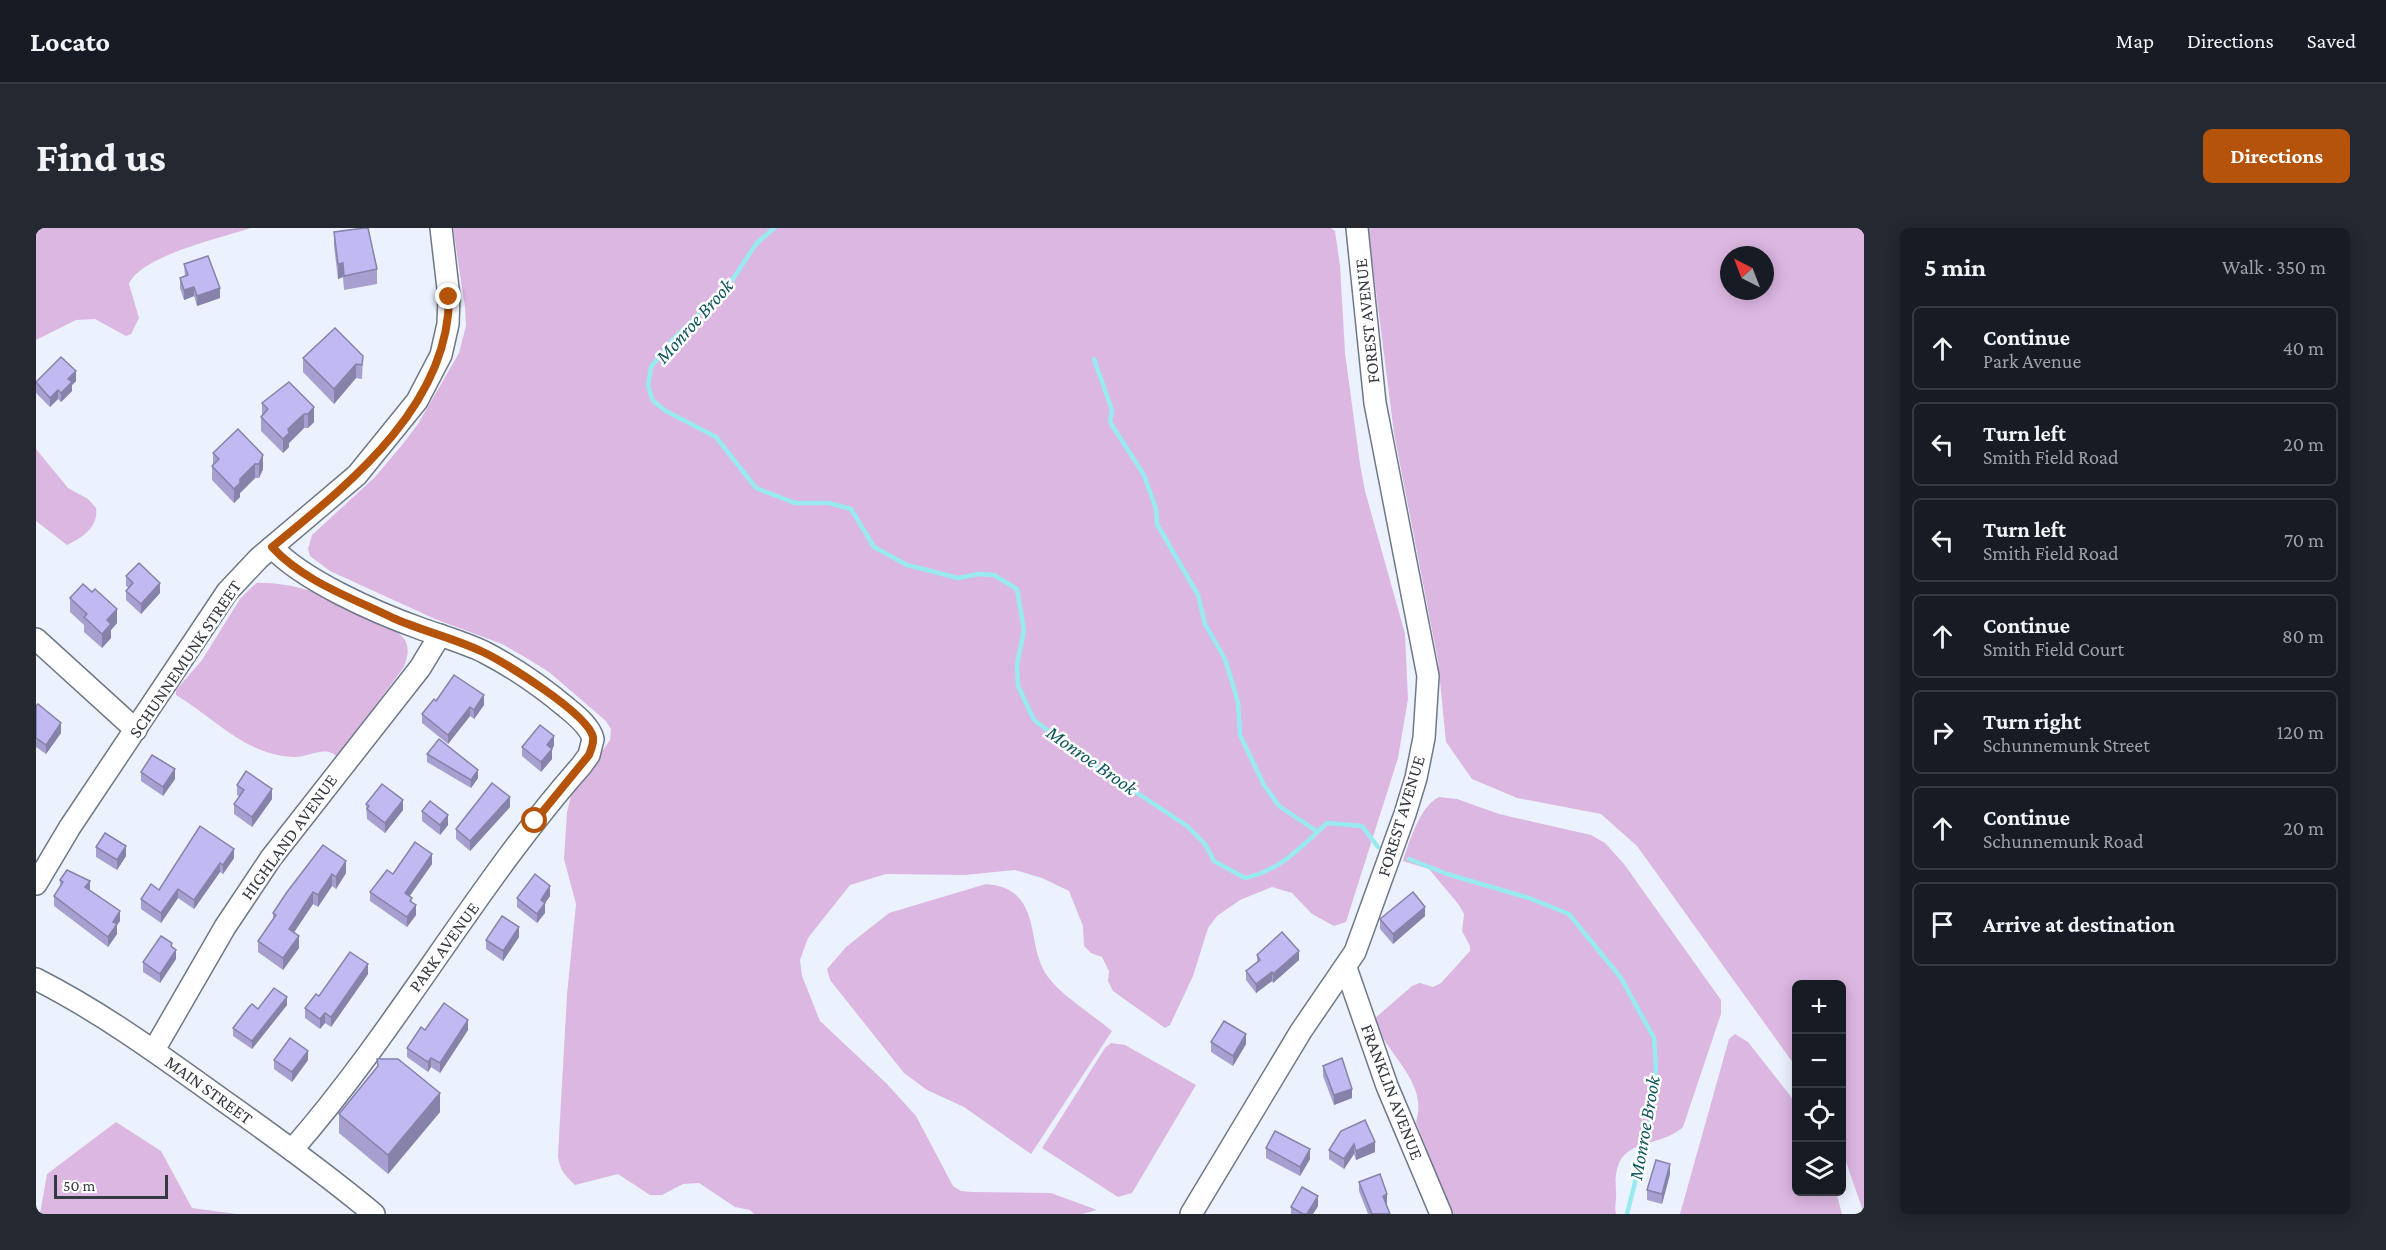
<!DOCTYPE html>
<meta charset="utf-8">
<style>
body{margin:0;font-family:"Crimson Pro",serif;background:#242831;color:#f1f3f6}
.controls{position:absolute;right:18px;bottom:18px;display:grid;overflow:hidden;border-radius:9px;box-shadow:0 3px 15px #0003}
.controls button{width:54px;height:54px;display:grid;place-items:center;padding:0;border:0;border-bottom:2px solid #363941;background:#171b24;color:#f1f3f6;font:30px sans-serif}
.compass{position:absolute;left:1684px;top:18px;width:54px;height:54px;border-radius:50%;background:#171b24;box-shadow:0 3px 15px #0003;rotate:318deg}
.scale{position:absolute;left:18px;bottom:15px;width:114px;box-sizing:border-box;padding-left:6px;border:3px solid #353941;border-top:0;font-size:16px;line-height:21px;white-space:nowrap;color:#353941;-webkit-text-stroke:4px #fff;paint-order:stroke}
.stop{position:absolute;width:18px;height:18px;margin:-14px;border:4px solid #b45309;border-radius:50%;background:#fff}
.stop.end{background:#b45309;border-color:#fff;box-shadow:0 2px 6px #0008}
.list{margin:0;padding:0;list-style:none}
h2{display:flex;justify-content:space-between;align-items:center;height:78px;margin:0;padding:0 24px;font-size:26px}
h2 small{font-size:20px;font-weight:400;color:#9ea1a6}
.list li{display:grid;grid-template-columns:39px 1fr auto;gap:18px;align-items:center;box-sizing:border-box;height:84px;margin:0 12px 12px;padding:0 12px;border:2px solid #363941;border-radius:9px}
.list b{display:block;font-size:22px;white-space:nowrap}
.list p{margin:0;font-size:20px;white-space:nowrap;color:#9ea1a6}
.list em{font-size:20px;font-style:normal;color:#9ea1a6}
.icon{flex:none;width:33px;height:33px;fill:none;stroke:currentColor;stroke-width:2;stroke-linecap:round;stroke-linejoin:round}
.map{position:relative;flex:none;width:1828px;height:986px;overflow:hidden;border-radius:9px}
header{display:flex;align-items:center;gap:36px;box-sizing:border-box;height:84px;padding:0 30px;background:#171b24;border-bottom:2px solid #363941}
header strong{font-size:28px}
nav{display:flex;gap:33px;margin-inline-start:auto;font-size:21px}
.intro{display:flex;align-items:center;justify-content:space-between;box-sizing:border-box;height:144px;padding:0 36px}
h1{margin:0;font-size:42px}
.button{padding:15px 27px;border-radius:9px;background:#b45309;color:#fff;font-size:21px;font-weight:700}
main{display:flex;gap:36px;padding:0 36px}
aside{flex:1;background:#171b24;border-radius:9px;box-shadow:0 3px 15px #0003}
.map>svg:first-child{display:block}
.green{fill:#dcb7e2;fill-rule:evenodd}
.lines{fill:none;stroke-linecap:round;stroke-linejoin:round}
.stream{stroke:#98eaf0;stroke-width:4.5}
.minor-casing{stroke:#6e7888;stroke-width:24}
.minor{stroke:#fff;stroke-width:21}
.wall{fill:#a69fcf}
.shaded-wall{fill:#8782a9}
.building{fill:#c1b9f1;stroke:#8782a9;stroke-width:1.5}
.route{stroke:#b45309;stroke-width:8}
.labels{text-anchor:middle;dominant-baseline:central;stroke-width:5;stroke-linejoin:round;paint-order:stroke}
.street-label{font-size:18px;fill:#353941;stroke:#fff}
.water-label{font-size:20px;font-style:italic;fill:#0e565b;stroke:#fff}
</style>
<header>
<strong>Locato</strong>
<nav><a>Map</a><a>Directions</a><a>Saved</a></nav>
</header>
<div class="intro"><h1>Find us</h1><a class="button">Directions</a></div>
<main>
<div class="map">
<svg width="1828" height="986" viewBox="0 0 1828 986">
<rect width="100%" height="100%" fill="#ebf2fe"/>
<g class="green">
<path d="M0,0H215C188,9 104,28 93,56L103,90L95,106L90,108L59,91L40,92L0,112Z"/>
<path d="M417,0H1295L1299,3L1304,37L1309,125L1324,236L1329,263L1369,406L1372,471L1362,530L1310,694L1298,698L1276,686L1256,665L1236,659L1204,672L1181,688L1172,700L1157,748L1134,797L1129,800L1077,763L1072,753L1073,743L1066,729L1055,725L1048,718L1047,698L1033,663L1006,650L979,642L929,647L850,646L814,657L772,710L764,732L766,748L784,793L851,856L880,888L917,958L925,963L936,964L1015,965L1061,982L1046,986H718L714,982L699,979L663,955L647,956L626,967H614L582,946L539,957C529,947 523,942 522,927L531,767L540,676L528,631L531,584L535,568L574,512L575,501L570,493L513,444L487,428L466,416L399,391L294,343L274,328L272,321L276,307L339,249L366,217L382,196L423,125L430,98L429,79Z"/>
<path d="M1332,0H1828V986L1806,922V756H1760V839L1601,618L1565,586L1481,570L1436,551L1410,514L1402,433L1358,205ZM1693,27H1729V63H1693Z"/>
<path d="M0,221L32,260L52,271L60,280C63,299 46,310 31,317L0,293Z"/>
<path d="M220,355C238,354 258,358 275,363C293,368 362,398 369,412C374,422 371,430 368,439L301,529C290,516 272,530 257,529C209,527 179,490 140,467V462L166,432L204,371Z"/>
<path d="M1403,569L1421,571L1463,586L1555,607L1569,615L1588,636L1685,772V786L1647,899C1619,924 1576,905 1580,963C1581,971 1578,978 1580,986H1415L1380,894C1393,854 1350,827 1338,791L1376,758L1384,755L1397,759L1405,755L1434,723V718L1426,703L1428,686L1423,677L1393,641L1367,633C1373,614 1384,578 1403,569Z"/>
<path d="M950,656C1009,661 988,716 1012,749C1025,767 1057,787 1076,803L995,926L928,879L891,862L868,845L794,752L791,741L810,719L853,685Z"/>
<polygon points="1699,806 1712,814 1760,875 1760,964 1800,964 1806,986 1644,986 1693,811"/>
<polygon points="1075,815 1089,817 1160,857 1096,965 1082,969 1006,920 1069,820"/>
<polygon points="80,894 125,923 156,980 201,986 4,986 11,946"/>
</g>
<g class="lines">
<g class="stream">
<path d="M738,0L720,16L693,57L639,109L615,139L612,158L617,173L630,183L680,209L720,260L759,275H793L815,281L838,319L871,337L922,350L943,346L958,347L981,361L988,402L981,437L982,458L998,492L1050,531L1151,598L1169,616L1178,633L1209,650C1245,642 1265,619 1291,595L1326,598L1342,619"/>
<polyline points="1058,131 1076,182 1074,194 1108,247 1120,281 1121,296 1162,367 1169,396 1189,431 1202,474 1204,507 1228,557 1243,578 1282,604"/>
<polyline points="1373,631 1411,646 1493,670 1533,686 1585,750 1618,810 1620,840 1613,899 1591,986"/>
</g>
<defs>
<g id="minor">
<path d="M236,319C266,352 341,385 383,400C405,408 427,414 448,424C477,439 506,459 531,480C541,488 554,499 557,511L553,527L545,538C439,658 362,801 256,922"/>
<polyline points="0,411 100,502"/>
<polyline points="0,656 34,599 191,364 223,330 321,247 381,173 405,127 412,96 413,69 405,0"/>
<polyline points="1310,740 1351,858 1405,986"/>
<path d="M0,751C67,785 127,829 188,873C239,909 290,946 338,986"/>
<polyline points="118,822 189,699 235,630 384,440 404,407"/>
<polyline points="1155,986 1265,803 1319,724 1369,586 1380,550 1388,510 1392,448 1339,175 1321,0"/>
</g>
</defs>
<use href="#minor" class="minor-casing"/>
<use href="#minor" class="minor"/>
</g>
<g class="wall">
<polygon points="298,4 341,41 341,56 308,62 307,49 302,51 298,18"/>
<polygon points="148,36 184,70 161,78 158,68 148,72 144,60 144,50 149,48"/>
<polygon points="327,128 326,151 320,150 298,176 267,144 267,130"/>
<polygon points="40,153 36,157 36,163 25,174 22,171 14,179 0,165 0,154"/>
<polygon points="253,154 278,194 272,200 268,200 253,215 253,219 247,225 225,203 225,189 226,187 226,175"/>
<polygon points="202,201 227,241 223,250 219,250 204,265 204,269 198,275 176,252 176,238 177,237 177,225"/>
<polygon points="90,348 124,365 105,386 90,372 90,363 93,360 90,358"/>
<polygon points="34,370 81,395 75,402 75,410 66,420 48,404 48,397 34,384"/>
<polygon points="400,473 448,477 438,491 434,488 412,516 386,495 386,486"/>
<polygon points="0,478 25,505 10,526 0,519"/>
<polygon points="518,518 516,521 516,531 505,544 486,528 486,519"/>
<polygon points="391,526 442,550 435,560 391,534"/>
<polygon points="105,544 139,551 127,568 105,553"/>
<polygon points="201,557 236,571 216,599 198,586 198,576 204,569 201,567"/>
<polygon points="330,576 367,582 349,605 331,591"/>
<polygon points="474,579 434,623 420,611 420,601"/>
<polygon points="386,583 412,597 404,607 386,593"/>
<polygon points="164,598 198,630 187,646 184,644 158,681 142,670 125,695 105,681 105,671 123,662"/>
<polygon points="287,617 310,645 300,661 296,658 282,679 277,676 258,704 263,720 247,742 222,724 222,713 237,691 237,685"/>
<polygon points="60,619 90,628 81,642 60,629"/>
<polygon points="396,636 374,668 380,687 371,699 334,673 334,664 357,646"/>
<polygon points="24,652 54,662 84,693 81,697 81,706 72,719 18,678 18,668 24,659"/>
<polygon points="514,668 509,675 509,685 501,695 481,679 481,670"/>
<polygon points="1389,688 1357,716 1344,701 1344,691"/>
<polygon points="483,709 467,733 450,721 450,712"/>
<polygon points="1221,727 1263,732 1237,755 1236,753 1220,765 1210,752 1210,743 1221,735"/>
<polygon points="140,731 124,755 107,744 107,734"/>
<polygon points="332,746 295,799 289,795 284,801 269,790 269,780 283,768"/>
<polygon points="251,777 216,821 197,808 197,800 222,781"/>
<polygon points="389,802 432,802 404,845 395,839 392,844 371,829 371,820"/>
<polygon points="1175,814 1210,816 1197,838 1175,824"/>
<polygon points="238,832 272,832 256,854 238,841"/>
<polygon points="1287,838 1316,870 1298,877 1287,848"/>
<polygon points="404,884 352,946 303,905 303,886"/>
<polygon points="1305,903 1339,924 1320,932 1318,926 1308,941 1293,931 1293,922"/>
<polygon points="1230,920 1274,931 1264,948 1230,930"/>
<polygon points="1634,946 1626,976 1611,972 1611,962"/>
<polygon points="1323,954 1351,975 1350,976 1354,986 1332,986 1323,963"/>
<polygon points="1282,978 1277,986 1255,986 1255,979"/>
</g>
<g class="shaded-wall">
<polygon points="307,35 307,49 302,51 302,36"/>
<polygon points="158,59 158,68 148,72 148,62"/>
<polygon points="184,60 184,70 161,78 161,68"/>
<polygon points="320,136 320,150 298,176 298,161"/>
<polygon points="40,143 40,153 36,157 36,163 25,174 25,165 32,151"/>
<polygon points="22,162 22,171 14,179 14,170"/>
<polygon points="278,179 278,194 272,200 272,186"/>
<polygon points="268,186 268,200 253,215 253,219 247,225 247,211 252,201"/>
<polygon points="227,227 227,241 223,250 223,236"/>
<polygon points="219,236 219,250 204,265 204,269 198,275 198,261 204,251"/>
<polygon points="124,355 124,365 105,386 105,376"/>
<polygon points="81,381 81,395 75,402 75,410 66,420 66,406 71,392"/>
<polygon points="448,467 448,477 438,491 438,482"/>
<polygon points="434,479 434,488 412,516 412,507"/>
<polygon points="25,495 25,505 10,526 10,517"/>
<polygon points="518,508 518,518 511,527 511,517"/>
<polygon points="516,521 516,531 505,544 505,534"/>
<polygon points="139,541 139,551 127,568 127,559"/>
<polygon points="442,542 442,550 435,560 435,552"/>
<polygon points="236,561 236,571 216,599 216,589"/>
<polygon points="474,569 474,579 434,623 434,613"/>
<polygon points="367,572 367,582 349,605 349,595"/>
<polygon points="412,587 412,597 404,607 404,597"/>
<polygon points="90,618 90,628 81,642 81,632"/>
<polygon points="198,621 198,630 187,646 187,637"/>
<polygon points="396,626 396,636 369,674 369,665"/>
<polygon points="310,633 310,645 300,661 300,649"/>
<polygon points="184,635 184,644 158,681 158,672"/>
<polygon points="296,646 296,658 282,679 282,667"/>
<polygon points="54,653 54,663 49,659"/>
<polygon points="514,658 514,668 505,681 505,672"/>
<polygon points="142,661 142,670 125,695 125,685"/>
<polygon points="277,664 277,676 253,712 253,701"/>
<polygon points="509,675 509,685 501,695 501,686"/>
<polygon points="380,677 380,687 371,699 371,689"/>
<polygon points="1389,679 1389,688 1357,716 1357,706"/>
<polygon points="84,683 84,693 81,697 81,706 72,719 72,709 77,694"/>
<polygon points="483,699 483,709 467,733 467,723"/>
<polygon points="263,708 263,720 247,742 247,730"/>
<polygon points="140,722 140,731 124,755 124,746"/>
<polygon points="1263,723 1263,732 1237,755 1237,746"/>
<polygon points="332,736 332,746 295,799 295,789"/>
<polygon points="1236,744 1236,753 1220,765 1220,756"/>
<polygon points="251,769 251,777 216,821 216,813"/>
<polygon points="289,785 289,795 284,801 284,791"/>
<polygon points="432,792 432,802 404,845 404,835"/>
<polygon points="1210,806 1210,816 1197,838 1197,828"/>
<polygon points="272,823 272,832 256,854 256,844"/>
<polygon points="395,830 395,839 392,844 392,834"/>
<polygon points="1316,861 1316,870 1298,877 1298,867"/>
<polygon points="404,865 404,884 352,946 352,927"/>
<polygon points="1339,914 1339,924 1320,932 1320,923"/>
<polygon points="1318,916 1318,926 1308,941 1308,931"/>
<polygon points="1274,921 1274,931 1264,948 1264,939"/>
<polygon points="1634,936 1634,946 1626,976 1626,966"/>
<polygon points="1351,966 1351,975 1347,977 1347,968"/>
<polygon points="1282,968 1282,978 1277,986 1271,986"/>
</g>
<g class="building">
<polygon points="328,0 332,0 341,41 308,48 307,35 302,36 298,4"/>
<polygon points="172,28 184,60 161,68 158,59 148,62 144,50 152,47 148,36"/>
<polygon points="299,100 327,128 326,137 320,136 298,161 267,130"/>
<polygon points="25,129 40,143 32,151 36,154 25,165 22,162 14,170 0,154"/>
<polygon points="253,154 278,179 272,186 268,186 252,201 253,205 247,211 225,189 232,181 226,175"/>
<polygon points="202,201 227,227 223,236 219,236 204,251 204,255 198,261 176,238 183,231 177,225"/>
<polygon points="103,335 124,355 105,376 90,363 97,355 90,348"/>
<polygon points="47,356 56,364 59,361 81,381 71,392 75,396 66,406 48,389 51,386 34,370"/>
<polygon points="418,447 448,467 438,482 434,479 412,507 386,486 398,471 400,473"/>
<polygon points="2,476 25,495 10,517 0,510 0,478"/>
<polygon points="504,497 518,508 511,517 516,521 505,534 486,519"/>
<polygon points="403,511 442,542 435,552 391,526"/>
<polygon points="116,527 139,541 127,559 105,544"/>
<polygon points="210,543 236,561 216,589 198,576 208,562 201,557"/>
<polygon points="456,555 474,569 434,613 420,601"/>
<polygon points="346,556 367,572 349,595 331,581 333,578 330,576"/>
<polygon points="394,573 412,587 404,597 386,583"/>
<polygon points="164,598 198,621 187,637 184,635 158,672 142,661 125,685 105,671 115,656 123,662"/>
<polygon points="69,605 90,618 81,632 60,619"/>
<polygon points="379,614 396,626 369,665 376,670 374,673 380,677 371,689 334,664 351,642 357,646"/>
<polygon points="287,617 310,633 300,649 296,646 282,667 277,664 253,701 263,708 247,730 222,713 240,687 237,685 251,664"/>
<polygon points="31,642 54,653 49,659 84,683 77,694 81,696 72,709 18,668 27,654 24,652"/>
<polygon points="499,646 514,658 505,672 509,675 501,686 481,670"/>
<polygon points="1377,664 1389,679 1357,706 1344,691"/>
<polygon points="466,688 483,699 467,723 450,712"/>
<polygon points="1246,704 1263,723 1237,746 1236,744 1220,756 1210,743 1224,732 1221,727"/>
<polygon points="125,708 136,715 135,718 140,722 124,746 107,734"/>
<polygon points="314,724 332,736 295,789 289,785 284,791 269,780 280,766 283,768"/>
<polygon points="238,760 251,769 216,813 197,800 213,779 216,776 222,781"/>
<polygon points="408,775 432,792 404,835 395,830 392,834 371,820 385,799 389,802"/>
<polygon points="1188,793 1210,806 1197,828 1175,814"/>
<polygon points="254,810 272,823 256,844 238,832"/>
<polygon points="1306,830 1316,861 1298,867 1287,838"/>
<polygon points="341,831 362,831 404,865 352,927 303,886 342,838"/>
<polygon points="1329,892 1339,914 1320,923 1318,916 1308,931 1293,922 1305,903"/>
<polygon points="1239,903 1274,921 1264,939 1230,920"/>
<polygon points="1620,932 1634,936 1626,966 1611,962"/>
<polygon points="1344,946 1351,966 1347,968 1354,986 1336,986 1323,954"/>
<polygon points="1266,959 1282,968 1271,986 1267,986 1255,979"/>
</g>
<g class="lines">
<path class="route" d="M413,69C413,178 313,256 236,319C267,353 316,370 357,390C386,403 418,410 447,424C470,435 552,486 557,509C558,516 555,521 553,527L499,593"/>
</g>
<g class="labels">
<g class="street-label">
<text transform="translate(1331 93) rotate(-96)">FOREST AVENUE</text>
<text transform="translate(149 431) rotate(-56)">SCHUNNEMUNK STREET</text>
<text transform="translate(1365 588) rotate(-73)">FOREST AVENUE</text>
<text transform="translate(253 609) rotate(-54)">HIGHLAND AVENUE</text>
<text transform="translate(408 719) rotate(-54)">PARK AVENUE</text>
<text transform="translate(173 862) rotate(36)">MAIN STREET</text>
<text transform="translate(1356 864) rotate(69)">FRANKLIN AVENUE</text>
</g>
<g class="water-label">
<text transform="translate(658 93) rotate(-48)">Monroe Brook</text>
<text transform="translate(1056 532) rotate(35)">Monroe Brook</text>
<text transform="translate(1608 900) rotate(-80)">Monroe Brook</text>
</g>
</g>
</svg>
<div class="controls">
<button>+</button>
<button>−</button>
<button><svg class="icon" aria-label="locate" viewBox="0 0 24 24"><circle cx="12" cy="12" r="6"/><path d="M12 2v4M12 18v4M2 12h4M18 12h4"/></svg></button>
<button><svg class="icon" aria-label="layers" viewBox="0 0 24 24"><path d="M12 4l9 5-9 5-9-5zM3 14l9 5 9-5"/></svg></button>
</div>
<svg class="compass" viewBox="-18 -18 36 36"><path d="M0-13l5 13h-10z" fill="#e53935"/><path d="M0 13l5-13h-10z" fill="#9ea1a6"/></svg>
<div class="scale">50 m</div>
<div class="stop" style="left:499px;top:593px"></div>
<div class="stop end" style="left:413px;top:69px"></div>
</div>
<aside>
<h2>5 min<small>Walk · 350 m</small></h2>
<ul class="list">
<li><svg class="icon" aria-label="ahead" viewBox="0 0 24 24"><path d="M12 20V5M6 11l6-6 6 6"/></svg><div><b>Continue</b><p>Park Avenue</p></div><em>40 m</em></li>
<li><svg class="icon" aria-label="left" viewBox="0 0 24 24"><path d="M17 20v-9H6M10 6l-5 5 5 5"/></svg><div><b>Turn left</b><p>Smith Field Road</p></div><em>20 m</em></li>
<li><svg class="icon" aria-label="left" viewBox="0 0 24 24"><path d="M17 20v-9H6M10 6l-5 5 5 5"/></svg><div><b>Turn left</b><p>Smith Field Road</p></div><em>70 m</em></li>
<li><svg class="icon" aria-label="ahead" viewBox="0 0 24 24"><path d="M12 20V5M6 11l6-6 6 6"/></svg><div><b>Continue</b><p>Smith Field Court</p></div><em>80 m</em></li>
<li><svg class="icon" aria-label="right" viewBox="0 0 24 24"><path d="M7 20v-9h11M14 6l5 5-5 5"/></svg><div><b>Turn right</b><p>Schunnemunk Street</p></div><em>120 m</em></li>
<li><svg class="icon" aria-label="ahead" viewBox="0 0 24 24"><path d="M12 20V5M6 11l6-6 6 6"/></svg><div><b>Continue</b><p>Schunnemunk Road</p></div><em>20 m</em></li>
<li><svg class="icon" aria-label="arrive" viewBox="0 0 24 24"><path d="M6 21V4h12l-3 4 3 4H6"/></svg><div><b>Arrive at destination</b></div></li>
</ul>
</aside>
</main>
